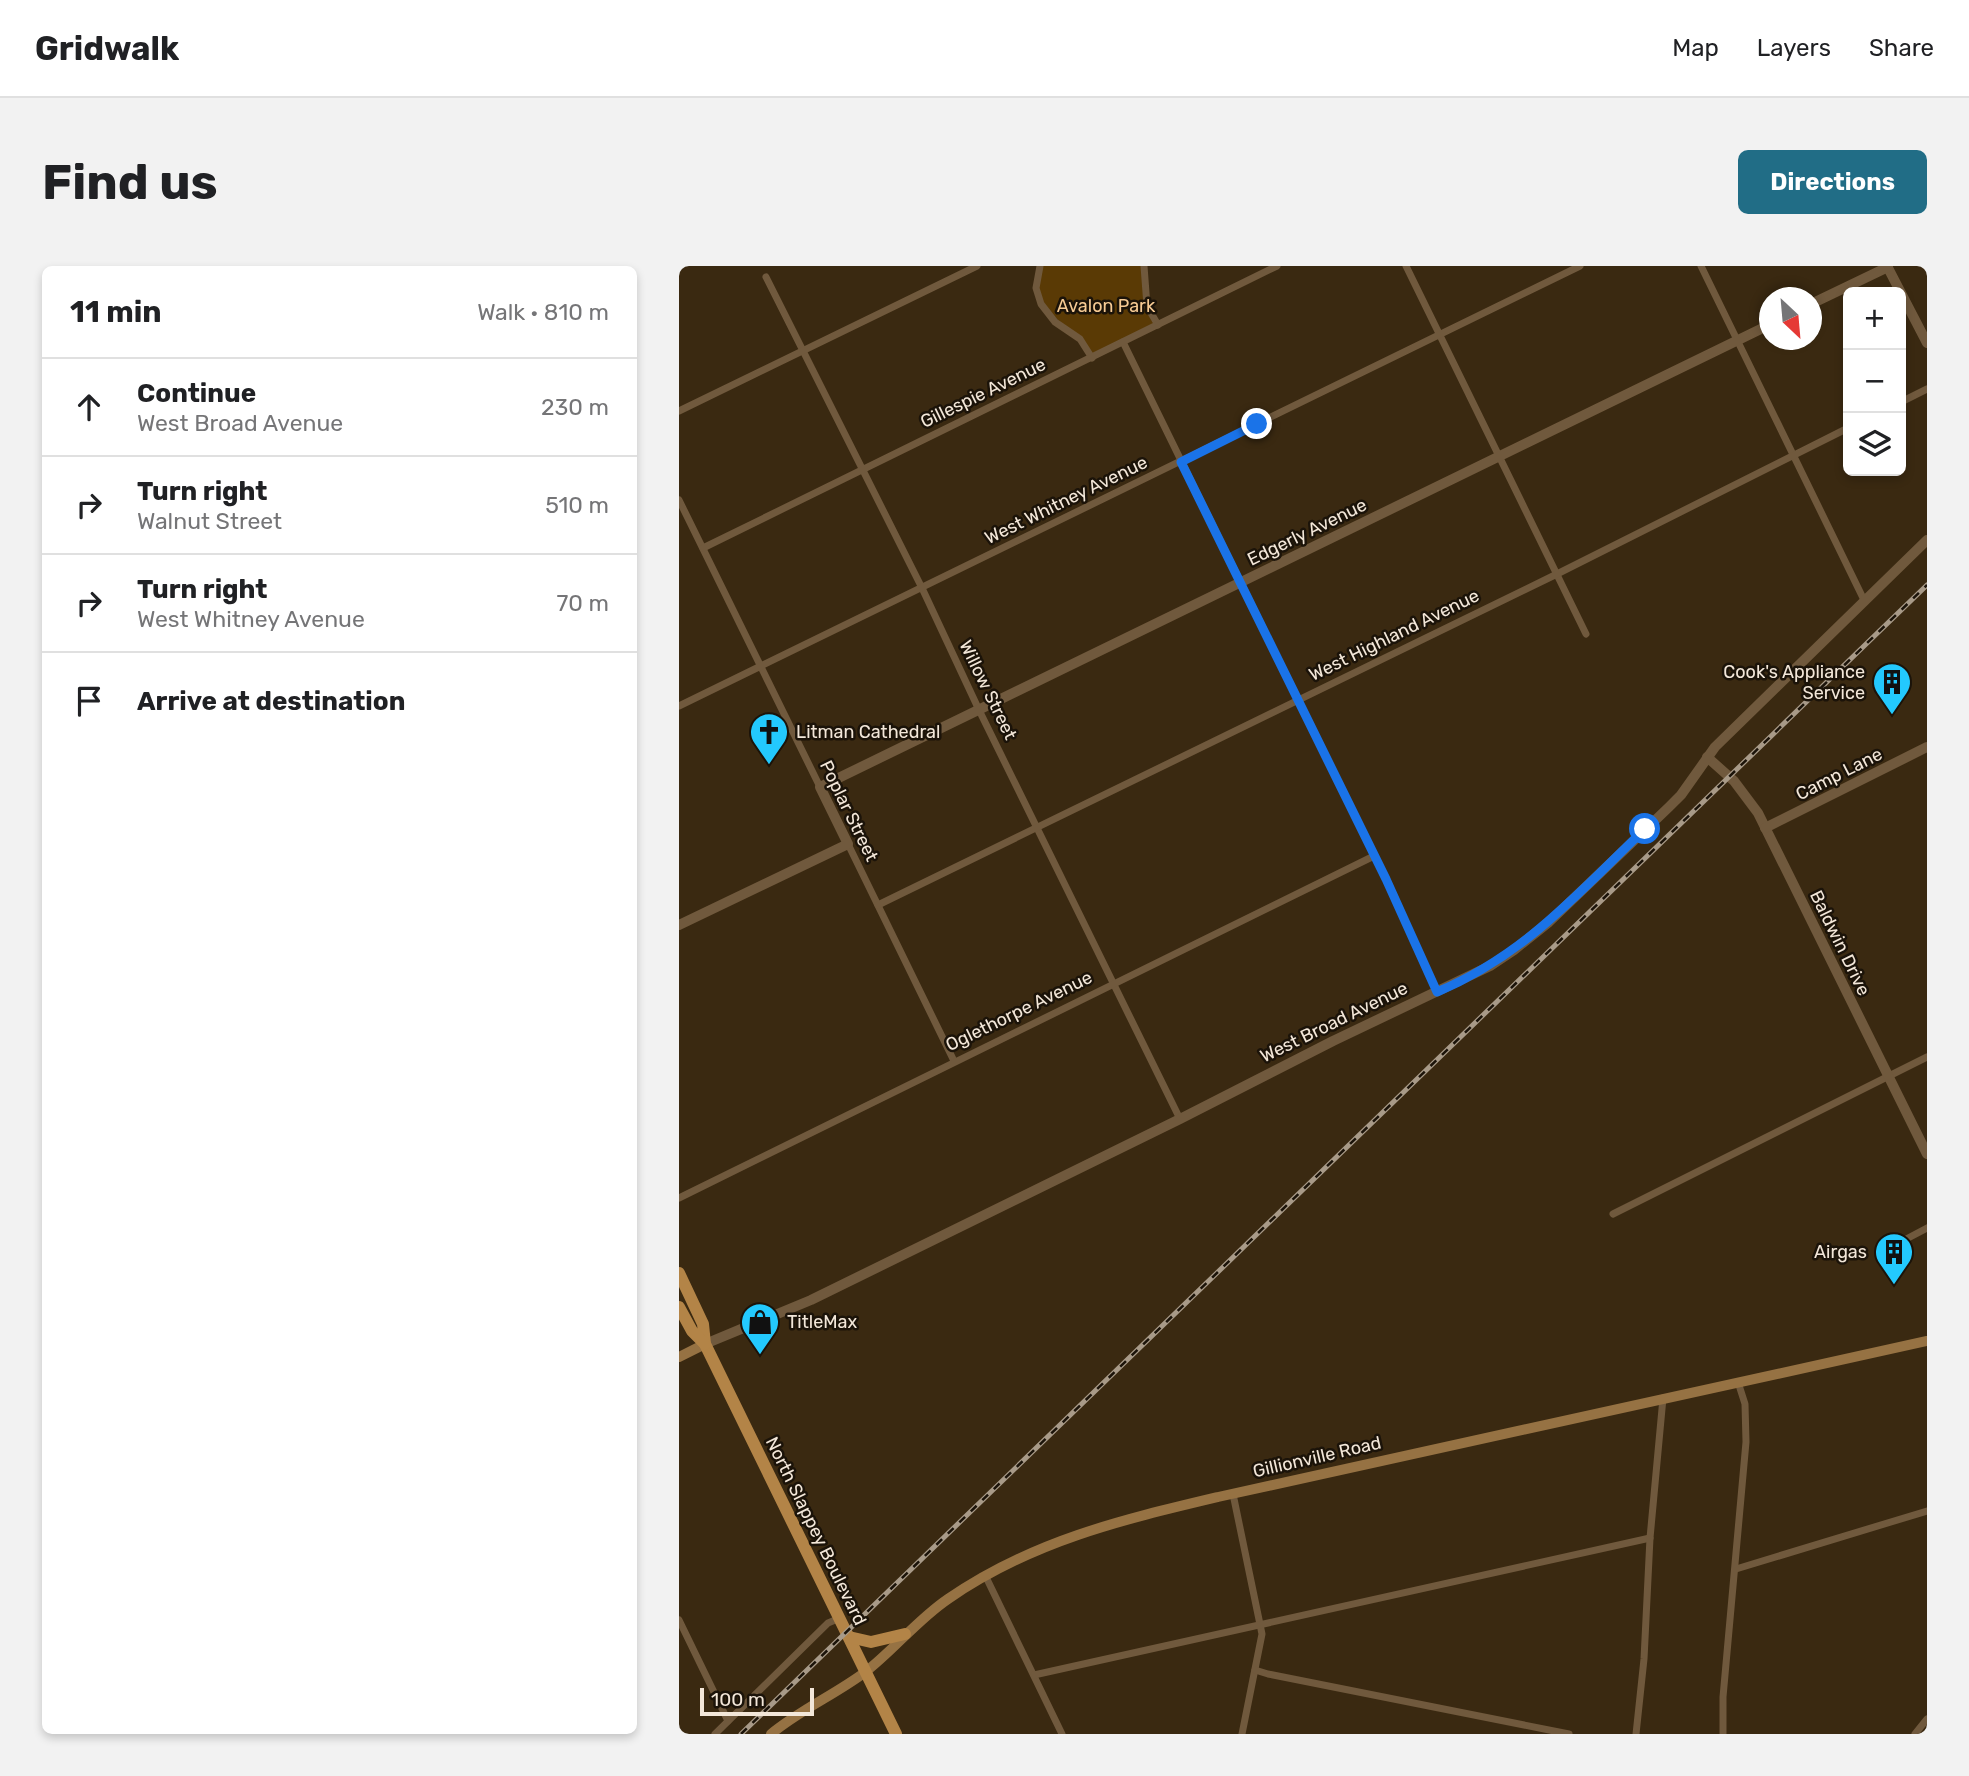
<!DOCTYPE html>
<meta charset="utf-8">
<style>
body{margin:0;font-family:Rubik,sans-serif;background:#f2f2f2;color:#202124}
.controls{position:absolute;right:21px;top:21px;display:grid;overflow:hidden;border-radius:10px;box-shadow:0 4px 10px #0003}
.controls button{width:63px;height:63px;display:grid;place-items:center;padding:0;border:0;border-bottom:2px solid #e0e0e0;background:#fff;color:#202124;font:35px sans-serif}
.compass{position:absolute;left:1080px;top:21px;width:63px;height:63px;border-radius:50%;background:#fff;box-shadow:0 4px 10px #0003;rotate:154deg}
.scale{position:absolute;left:21px;bottom:18px;width:114px;box-sizing:border-box;padding-left:7px;border:4px solid #f3e7d9;border-top:0;font-size:19px;line-height:24px;white-space:nowrap;color:#f3e7d9;-webkit-text-stroke:5px #1b1309;paint-order:stroke}
.stop{position:absolute;width:21px;height:21px;margin:-16px;border:5px solid #1a73e8;border-radius:50%;background:#fff}
.stop.end{background:#1a73e8;border-color:#fff;box-shadow:0 2px 7px #0008}
.list{margin:0;padding:0;list-style:none}
h2{display:flex;justify-content:space-between;align-items:center;height:91px;margin:0;padding:0 28px;font-size:30px}
h2 small{font-size:23px;font-weight:400;color:#757577}
.list li{display:grid;grid-template-columns:46px 1fr auto;gap:21px;align-items:center;box-sizing:border-box;height:98px;padding:0 28px;border-top:2px solid #e0e0e0}
.list b{display:block;font-size:26px;white-space:nowrap}
.list p{margin:0;font-size:23px;white-space:nowrap;color:#757577}
.list em{font-size:23px;font-style:normal;color:#757577}
.icon{flex:none;width:38px;height:38px;fill:none;stroke:currentColor;stroke-width:2;stroke-linecap:round;stroke-linejoin:round}
.map{position:relative;flex:none;width:1248px;height:1468px;overflow:hidden;border-radius:10px}
header{display:flex;align-items:center;gap:42px;box-sizing:border-box;height:98px;padding:0 35px;background:#fff;border-bottom:2px solid #e0e0e0}
header strong{font-size:33px}
nav{display:flex;gap:38px;margin-inline-start:auto;font-size:24px}
.intro{display:flex;align-items:center;justify-content:space-between;box-sizing:border-box;height:168px;padding:0 42px}
h1{margin:0;font-size:49px}
.button{padding:18px 32px;border-radius:10px;background:#216d86;color:#fff;font-size:24px;font-weight:700}
main{display:flex;gap:42px;padding:0 42px}
aside{flex:1;background:#fff;border-radius:10px;box-shadow:0 4px 10px #0003}
.map>svg:first-child{display:block}
.green{fill:#5a3a05}
.lines{fill:none;stroke-linecap:round;stroke-linejoin:round}
.minor{stroke:#70593d;stroke-width:7}
.tertiary{stroke:#70593d;stroke-width:10}
.secondary{stroke:#967243;stroke-width:10}
.primary{stroke:#b38447;stroke-width:12}
.rail-casing{stroke:#a89a88;stroke-width:5}
.rail{stroke:#1b1309;stroke-width:2.5;stroke-dasharray:8;stroke-linecap:butt}
.route{stroke:#1a73e8;stroke-width:9}
.labels{text-anchor:middle;dominant-baseline:central;stroke-width:5;stroke-linejoin:round;paint-order:stroke}
.park-label{font-size:18px;fill:#f7cb94;stroke:#1b1309}
.street-label{font-size:18px;fill:#f3e7d9;stroke:#1b1309}
.poi-label{font-size:18px;fill:#f3e7d9;stroke:#1b1309;text-anchor:end}
</style>
<header>
<strong>Gridwalk</strong>
<nav><a>Map</a><a>Layers</a><a>Share</a></nav>
</header>
<div class="intro"><h1>Find us</h1><a class="button">Directions</a></div>
<main>
<aside>
<h2>11 min<small>Walk · 810 m</small></h2>
<ul class="list">
<li><svg class="icon" aria-label="ahead" viewBox="0 0 24 24"><path d="M12 20V5M6 11l6-6 6 6"/></svg><div><b>Continue</b><p>West Broad Avenue</p></div><em>230 m</em></li>
<li><svg class="icon" aria-label="right" viewBox="0 0 24 24"><path d="M7 20v-9h11M14 6l5 5-5 5"/></svg><div><b>Turn right</b><p>Walnut Street</p></div><em>510 m</em></li>
<li><svg class="icon" aria-label="right" viewBox="0 0 24 24"><path d="M7 20v-9h11M14 6l5 5-5 5"/></svg><div><b>Turn right</b><p>West Whitney Avenue</p></div><em>70 m</em></li>
<li><svg class="icon" aria-label="arrive" viewBox="0 0 24 24"><path d="M6 21V4h12l-3 4 3 4H6"/></svg><div><b>Arrive at destination</b></div></li>
</ul>
</aside>
<div class="map">
<svg width="1248" height="1468" viewBox="0 0 1248 1468">
<rect width="100%" height="100%" fill="#3a2911"/>
<polygon class="green" points="363,0 464,0 465,29 477,59 413,90 402,72 369,46 358,22"/>
<g class="lines">
<g class="minor">
<polyline points="361,0 357,22 362,38 376,56 401,73 413,92"/>
<polyline points="465,0 468,40 479,59"/>
<polyline points="727,0 907,368"/>
<polyline points="1022,0 1185,334"/>
<polyline points="87,11 243,322 300,444 501,853"/>
<polyline points="444,76 707,613 758,726"/>
<polyline points="1222,136 1248,123"/>
<polyline points="0,145 298,0"/>
<polyline points="0,234 141,521"/>
<polyline points="24,282 598,0"/>
<polyline points="0,440 901,0"/>
<polyline points="169,578 275,795"/>
<polyline points="199,639 878,308 1169,162"/>
<polyline points="0,932 695,590"/>
<polyline points="934,948 1248,791"/>
<polyline points="1214,980 1248,962"/>
<polyline points="554,1228 583,1368 563,1468"/>
<polyline points="1057,1303 1248,1245"/>
<polyline points="306,1309 383,1468"/>
<polyline points="0,1354 49,1455"/>
<polyline points="576,1404 589,1408 890,1468"/>
<polyline points="355,1409 971,1272"/>
<polyline points="36,1468 149,1357 161,1352"/>
<polyline points="957,1468 965,1393 971,1272 984,1132"/>
<polyline points="1044,1468 1044,1431 1067,1176 1066,1138 1059,1116"/>
<polyline points="1236,1468 1248,1453"/>
</g>
<g class="tertiary">
<polyline points="1208,0 1248,77"/>
<polyline points="1132,38 1209,1"/>
<polyline points="1028,491 1055,515 1079,547 1248,888"/>
<polyline points="1086,562 1248,481"/>
<polyline points="0,659 169,578 141,521 1090,59"/>
<polyline points="26,1078 132,1034 501,853 654,775 811,700 835,684 870,656 990,541 1002,529 1036,481 1248,274"/>
</g>
<g class="secondary">
<polyline points="0,1091 26,1078"/>
<path d="M92,1468C121,1444 155,1429 185,1407C215,1384 238,1354 269,1333C353,1275 442,1254 539,1231L1248,1075"/>
</g>
<g class="primary">
<polyline points="0,1007 24,1058 26,1078 217,1468"/>
<polyline points="0,1041 13,1065 26,1078"/>
<polyline points="170,1371 192,1376 226,1368"/>
</g>
<defs>
<polyline id="rail" points="62,1468 1248,319"/>
</defs>
<use href="#rail" class="rail-casing"/>
<use href="#rail" class="rail"/>
</g>
<g class="lines">
<path class="route" d="M578,158L502,196L707,613L758,726C846,689 898,628 966,563"/>
</g>
<defs>
<symbol id="building-pin" viewBox="-11 -11 22 30"><path d="M0 17L-7.5 6A9.5 9.5 0 1 1 7.5 6Z" fill="#23c9fe" stroke="#1b1309"/><path d="M-4-6H4V6H1V3H-1V6H-4ZM-2.5-4.3h1.7v1.8h-1.7ZM.8-4.3h1.7v1.8H.8ZM-2.5-1h1.7V.8h-1.7ZM.8-1h1.7V.8H.8Z" fill="#111"/></symbol>
<symbol id="church-pin" viewBox="-11 -11 22 30"><path d="M0 17L-7.5 6A9.5 9.5 0 1 1 7.5 6Z" fill="#23c9fe" stroke="#1b1309"/><path d="M-1.2-6h2.4v3.5h3.3v2.4h-3.3V6h-2.4V-.1h-3.3v-2.4h3.3Z" fill="#111"/></symbol>
<symbol id="shop-pin" viewBox="-11 -11 22 30"><path d="M0 17L-7.5 6A9.5 9.5 0 1 1 7.5 6Z" fill="#23c9fe" stroke="#1b1309"/><path d="M-5-2.5h2.3a2.7 3.5 0 0 1 5.4 0H5L5.5 6h-11ZM-1.5-2.5h3a1.5 2.3 0 0 0-3 0Z" fill="#111"/></symbol>
</defs>
<g fill-rule="evenodd">
<use href="#building-pin" x="1191" y="394" width="44" height="60"/>
<use href="#church-pin" x="68" y="444" width="44" height="60"/>
<use href="#building-pin" x="1193" y="964" width="44" height="60"/>
<use href="#shop-pin" x="59" y="1034" width="44" height="60"/>
</g>
<g class="labels">
<g class="park-label">
<text x="427" y="40">Avalon Park</text>
</g>
<g class="street-label">
<text transform="translate(304 127) rotate(-26)">Gillespie Avenue</text>
<text transform="translate(387 234) rotate(-26)">West Whitney Avenue</text>
<text transform="translate(628 266) rotate(-26)">Edgerly Avenue</text>
<text transform="translate(715 369) rotate(-26)">West Highland Avenue</text>
<text transform="translate(309 424) rotate(64)">Willow Street</text>
<text transform="translate(1160 508) rotate(-27)">Camp Lane</text>
<text transform="translate(170 545) rotate(64)">Poplar Street</text>
<text transform="translate(1161 677) rotate(64)">Baldwin Drive</text>
<text transform="translate(340 745) rotate(-26)">Oglethorpe Avenue</text>
<text transform="translate(655 756) rotate(-26)">West Broad Avenue</text>
<text transform="translate(638 1191) rotate(-13)">Gillionville Road</text>
<text transform="translate(137 1265) rotate(64)">North Slappey Boulevard</text>
</g>
<g class="poi-label">
<text x="1186" y="406">Cook's Appliance<tspan x="1186" dy="21">Service</tspan></text>
<text x="117" y="466" text-anchor="start">Litman Cathedral</text>
<text x="1188" y="986">Airgas</text>
<text x="108" y="1056" text-anchor="start">TitleMax</text>
</g>
</g>
</svg>
<div class="controls">
<button>+</button>
<button>−</button>
<button><svg class="icon" aria-label="layers" viewBox="0 0 24 24"><path d="M12 4l9 5-9 5-9-5zM3 14l9 5 9-5"/></svg></button>
</div>
<svg class="compass" viewBox="-18 -18 36 36"><path d="M0-13l5 13h-10z" fill="#e53935"/><path d="M0 13l5-13h-10z" fill="#757577"/></svg>
<div class="scale">100 m</div>
<div class="stop" style="left:966px;top:563px"></div>
<div class="stop end" style="left:578px;top:158px"></div>
</div>
</main>
